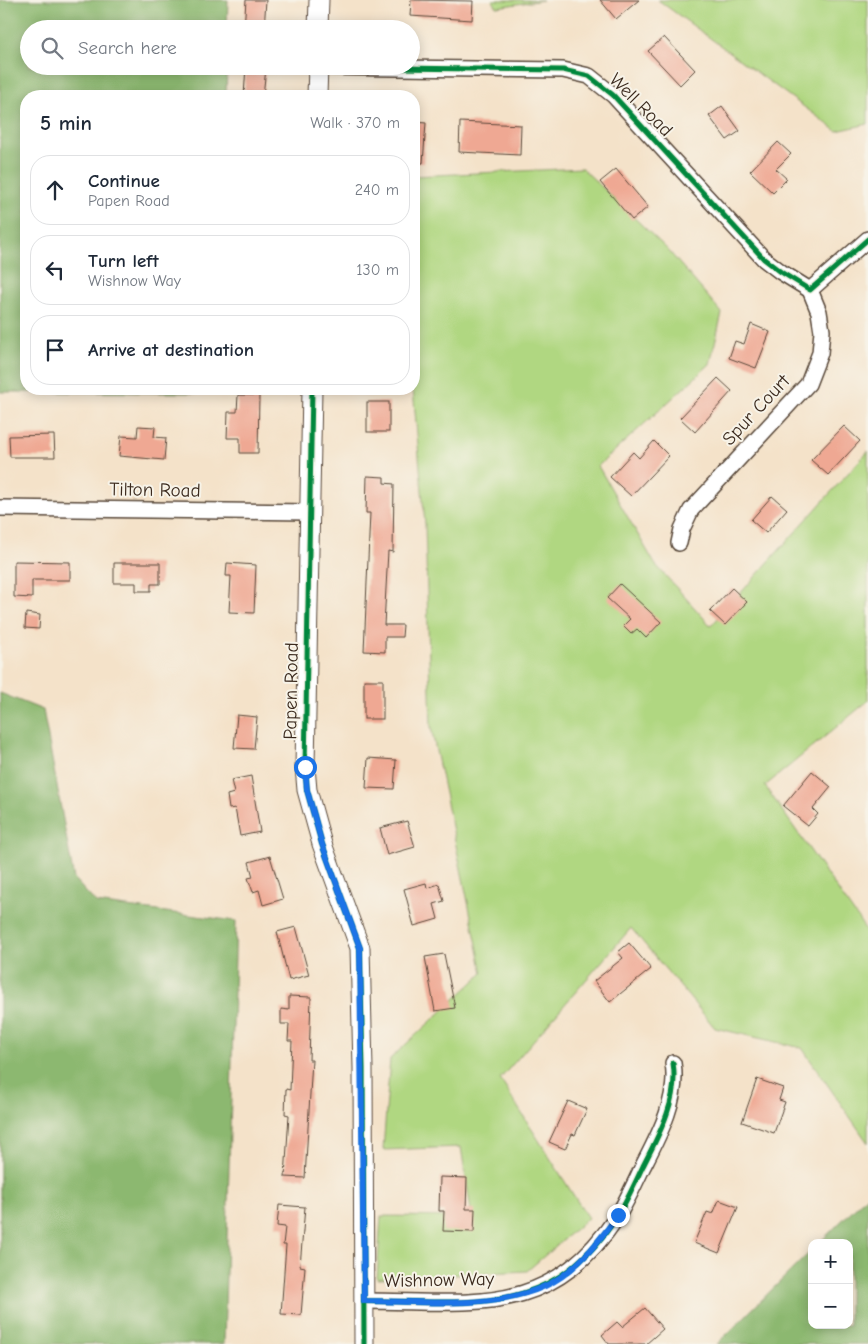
<!DOCTYPE html>
<meta charset="utf-8">
<style>
body{margin:0;font-family:"Comic Neue",sans-serif;background:#f2f2f3;color:#1f2937}
.controls{position:absolute;right:15px;bottom:15px;display:grid;overflow:hidden;border-radius:10px;box-shadow:0 2px 12px #0003}
.controls button{width:45px;height:45px;display:grid;place-items:center;padding:0;border:0;border-bottom:1px solid #e0e1e3;background:#fff;color:#1f2937;font:25px sans-serif}
.stop{position:absolute;width:15px;height:15px;margin:-11px;border:4px solid #1a73e8;border-radius:50%;background:#fff}
.stop.end{background:#1a73e8;border-color:#fff;box-shadow:0 1px 5px #0008}
.list{margin:0;padding:0;list-style:none}
h2{display:flex;justify-content:space-between;align-items:center;height:65px;margin:0;padding:0 20px;font-size:21px}
h2 small{font-size:16px;font-weight:400;color:#747a83}
.list li{display:grid;grid-template-columns:32px 1fr auto;gap:15px;align-items:center;box-sizing:border-box;height:70px;margin:0 10px 10px;padding:0 10px;border:1px solid #e0e1e3;border-radius:20px}
.list b{display:block;font-size:19px;white-space:nowrap}
.list p{margin:0;font-size:16px;white-space:nowrap;color:#747a83}
.list em{font-size:16px;font-style:normal;color:#747a83}
.icon{flex:none;width:28px;height:28px;fill:none;stroke:currentColor;stroke-width:2;stroke-linecap:round;stroke-linejoin:round}
.map{position:relative;flex:none;width:868px;height:1344px;overflow:hidden}
.search{position:absolute;background:#fff;box-shadow:0 2px 12px #0003;left:20px;top:20px;width:400px;height:55px;display:flex;align-items:center;gap:12px;box-sizing:border-box;padding:0 18px;border-radius:28px;color:#747a83;font-size:19px}
.panel{position:absolute;background:#fff;box-shadow:0 2px 12px #0003;left:20px;top:90px;width:400px;height:305px;border-radius:20px}
.map>svg:first-child{display:block}
.green{fill:#b0d781;stroke:#768050}
.forest{fill:#8cb86f;stroke:#647146}
.building{fill:#efa893}
.lines{fill:none;stroke-linecap:round;stroke-linejoin:round}
.minor-casing{stroke:#574638;stroke-width:18}
.tertiary-casing{stroke:#574638;stroke-width:21}
.minor{stroke:#fff;stroke-width:15}
.tertiary{stroke:#fff;stroke-width:19}
.cycleway-casing{stroke:#f7f3e8;stroke-width:8}
.cycleway{stroke:#00873e;stroke-width:5}
.route{stroke:#1a73e8;stroke-width:6}
.labels{text-anchor:middle;dominant-baseline:central;stroke-width:4;stroke-linejoin:round;paint-order:stroke}
.street-label{font-size:19px;fill:#3b2a1e;stroke:#f7f3e8}
</style>
<div class="map">
<svg width="868" height="1344" viewBox="0 0 868 1344">
<rect width="100%" height="100%" fill="#f7f3e8"/>
<filter id="ink" filterUnits="userSpaceOnUse"><feTurbulence type="fractalNoise" baseFrequency=".02" numOctaves="2"/><feDisplacementMap in="SourceGraphic" scale="10" xChannelSelector="R" yChannelSelector="G"/><feConvolveMatrix kernelMatrix="1 2 1 2 8 2 1 2 1" color-interpolation-filters="sRGB"/></filter>
<filter id="wash" filterUnits="userSpaceOnUse"><feTurbulence type="fractalNoise" baseFrequency=".0096" numOctaves="4" result="noise"/><feDisplacementMap in="SourceGraphic" scale="20" xChannelSelector="R" yChannelSelector="G"/><feGaussianBlur stdDeviation="1.12" result="paint"/><feColorMatrix in="noise" values="0 0 0 0 0 0 0 0 0 0 0 0 0 0 0 0 0 1.4 0 .05"/><feComposite in="paint" operator="in"/></filter>
<g filter="url(#wash)">
<rect width="100%" height="100%" fill="#f4e2c9"/>
<g class="green">
<polygon points="492,0 543,0 497,7"/>
<polygon points="658,0 868,0 868,124 837,131"/>
<polygon points="582,168 667,249 722,313 710,364 598,466 655,564 711,626 868,451 868,701 765,786 868,933 868,1143 802,1048 715,1028 631,928 500,1079 588,1218 527,1271 377,1279 381,1216 472,1217 461,1147 383,1150 390,1059 483,973 431,727 425,524 413,389 414,176"/>
</g>
<g class="forest">
<polygon points="0,0 228,0 227,29 29,29 29,66 227,66 226,96 26,96 26,389 209,389 207,393 0,392"/>
<polygon points="0,693 43,710 74,879 96,903 236,921 224,1344 0,1344"/>
<polygon points="868,1195 868,1344 717,1344 812,1250 812,1325 849,1325 849,1243 819,1243"/>
</g>
<g id="blocks">
<g class="building">
<polygon points="246,0 266,0 264,29 244,29"/>
<polygon points="411,0 473,1 472,20 410,16"/>
<polygon points="600,0 639,0 616,19"/>
<polygon points="664,37 695,70 680,85 648,51"/>
<polygon points="246,66 266,68 263,96 244,96"/>
<polygon points="722,106 740,131 727,140 709,116"/>
<polygon points="414,122 426,123 423,163 414,163"/>
<polygon points="460,122 521,125 520,155 459,152"/>
<polygon points="778,142 791,154 776,169 787,179 773,193 750,171"/>
<polygon points="616,169 648,207 632,220 600,182"/>
<polygon points="751,324 770,332 756,368 729,358 735,341 744,344"/>
<polygon points="718,378 732,391 695,432 680,418"/>
<polygon points="238,395 259,395 258,453 240,453 240,438 227,438 228,412 237,412"/>
<rect x="367" y="402" width="22" height="30"/>
<polygon points="138,426 155,427 154,437 166,438 164,460 119,456 121,436 137,437"/>
<polygon points="844,426 860,441 828,475 811,460"/>
<polygon points="54,435 55,457 10,457 9,436"/>
<polygon points="654,441 669,456 631,496 610,477 633,452 639,458"/>
<polygon points="367,476 384,477 384,483 394,484 393,552 388,551 384,625 403,625 402,637 385,637 385,652 364,651 370,513 366,513"/>
<polygon points="772,496 787,509 766,533 751,520"/>
<polygon points="14,561 70,562 70,580 32,580 32,598 14,597"/>
<polygon points="114,563 160,563 160,584 151,584 151,591 136,591 136,583 114,583"/>
<polygon points="227,563 256,565 254,613 229,612 231,576 226,576"/>
<polygon points="620,584 661,622 646,638 637,629 631,634 623,626 630,619 607,598"/>
<polygon points="732,588 747,602 725,625 710,611"/>
<polygon points="26,613 40,615 39,629 25,628"/>
<rect x="364" y="680" width="19" height="39"/>
<polygon points="237,715 257,717 254,749 234,748"/>
<polygon points="368,758 396,760 394,789 366,788"/>
<polygon points="812,771 831,787 813,809 818,814 808,826 783,806"/>
<polygon points="251,776 260,832 240,836 235,808 229,809 227,795 234,793 231,780"/>
<polygon points="407,821 415,847 387,855 380,828"/>
<polygon points="270,856 283,899 263,905 259,890 253,892 248,878 253,877 249,862"/>
<polygon points="426,883 427,888 439,884 444,901 434,904 438,919 414,926 404,889"/>
<polygon points="296,927 309,975 289,980 277,932"/>
<polygon points="629,943 651,969 610,1002 594,981 623,958 618,952"/>
<polygon points="444,954 455,1008 435,1011 425,957"/>
<polygon points="289,996 311,997 309,1060 312,1060 305,1178 285,1177 289,1115 285,1114 286,1089 290,1090 292,1041 288,1041 289,1024 281,1024 281,1009 289,1010"/>
<polygon points="757,1079 783,1088 779,1100 785,1102 774,1133 742,1122"/>
<polygon points="568,1101 587,1109 575,1135 572,1134 565,1149 549,1142"/>
<polygon points="440,1177 467,1178 466,1209 475,1209 474,1232 443,1231 444,1211 439,1211"/>
<polygon points="719,1200 738,1207 719,1253 694,1243 707,1212 713,1214"/>
<polygon points="279,1205 305,1207 300,1266 305,1267 301,1315 281,1314 286,1245 283,1245 285,1227 277,1226"/>
<polygon points="645,1308 663,1329 646,1344 609,1344 602,1335 617,1322 622,1327"/>
</g>
</g>
</g>
<g filter="url(#ink)">
<use href="#blocks" fill-opacity="0" stroke="#574638" stroke-width="1"/>
<g class="lines">
<defs>
<g id="minor">
<polyline points="318,67 563,70 589,76 613,95 764,259 781,272 810,290 868,239"/>
<polyline points="0,508 309,512"/>
<polyline points="679,543 682,529 691,510 808,384 820,353 822,331 819,312 810,290"/>
<path d="M364,1301C473,1301 548,1320 617,1217C627,1201 635,1183 643,1166C659,1135 679,1098 673,1063"/>
</g>
<g id="tertiary">
<polyline points="318,29 319,0"/>
<polyline points="317,96 318,66"/>
<polyline points="312,389 305,767 307,790 322,844 360,948 363,1068 364,1344"/>
</g>
</defs>
<use href="#minor" class="minor-casing"/>
<use href="#tertiary" class="tertiary-casing"/>
<use href="#minor" class="minor"/>
<use href="#tertiary" class="tertiary"/>
<defs>
<g id="cycleway">
<polyline points="318,67 563,70 589,76 613,95 764,259 781,272 810,290 868,239"/>
<polyline points="312,389 305,767 307,790 322,844 360,948 363,1068 364,1344"/>
<path d="M364,1301C473,1301 548,1320 617,1217C627,1201 635,1183 643,1166C659,1135 679,1098 673,1063"/>
</g>
</defs>
<use href="#cycleway" class="cycleway-casing"/>
<use href="#cycleway" class="cycleway"/>
</g>
</g>
<g class="lines" filter="url(#ink)">
<path class="route" d="M305,767L307,790L322,844L360,948L364,1301C421,1301 492,1310 545,1286C576,1272 599,1241 618,1215"/>
</g>
<g class="labels">
<g class="street-label">
<text transform="translate(641 105) rotate(45)">Well Road</text>
<text transform="translate(756 410) rotate(-47)">Spur Court</text>
<text transform="translate(155 490) rotate(1)">Tilton Road</text>
<text transform="translate(291 691) rotate(-89)">Papen Road</text>
<text transform="translate(439 1280) rotate(-1)">Wishnow Way</text>
</g>
</g>
</svg>
<div class="controls">
<button>+</button>
<button>−</button>
</div>
<div class="stop" style="left:305px;top:767px"></div>
<div class="stop end" style="left:618px;top:1215px"></div>
<div class="search"><svg class="icon" aria-label="search" viewBox="0 0 24 24"><circle cx="10" cy="10" r="6"/><path d="M15 15l6 6"/></svg>Search here</div>
<section class="panel">
<h2>5 min<small>Walk · 370 m</small></h2>
<ul class="list">
<li><svg class="icon" aria-label="ahead" viewBox="0 0 24 24"><path d="M12 20V5M6 11l6-6 6 6"/></svg><div><b>Continue</b><p>Papen Road</p></div><em>240 m</em></li>
<li><svg class="icon" aria-label="left" viewBox="0 0 24 24"><path d="M17 20v-9H6M10 6l-5 5 5 5"/></svg><div><b>Turn left</b><p>Wishnow Way</p></div><em>130 m</em></li>
<li><svg class="icon" aria-label="arrive" viewBox="0 0 24 24"><path d="M6 21V4h12l-3 4 3 4H6"/></svg><div><b>Arrive at destination</b></div></li>
</ul>
</section>
</div>
